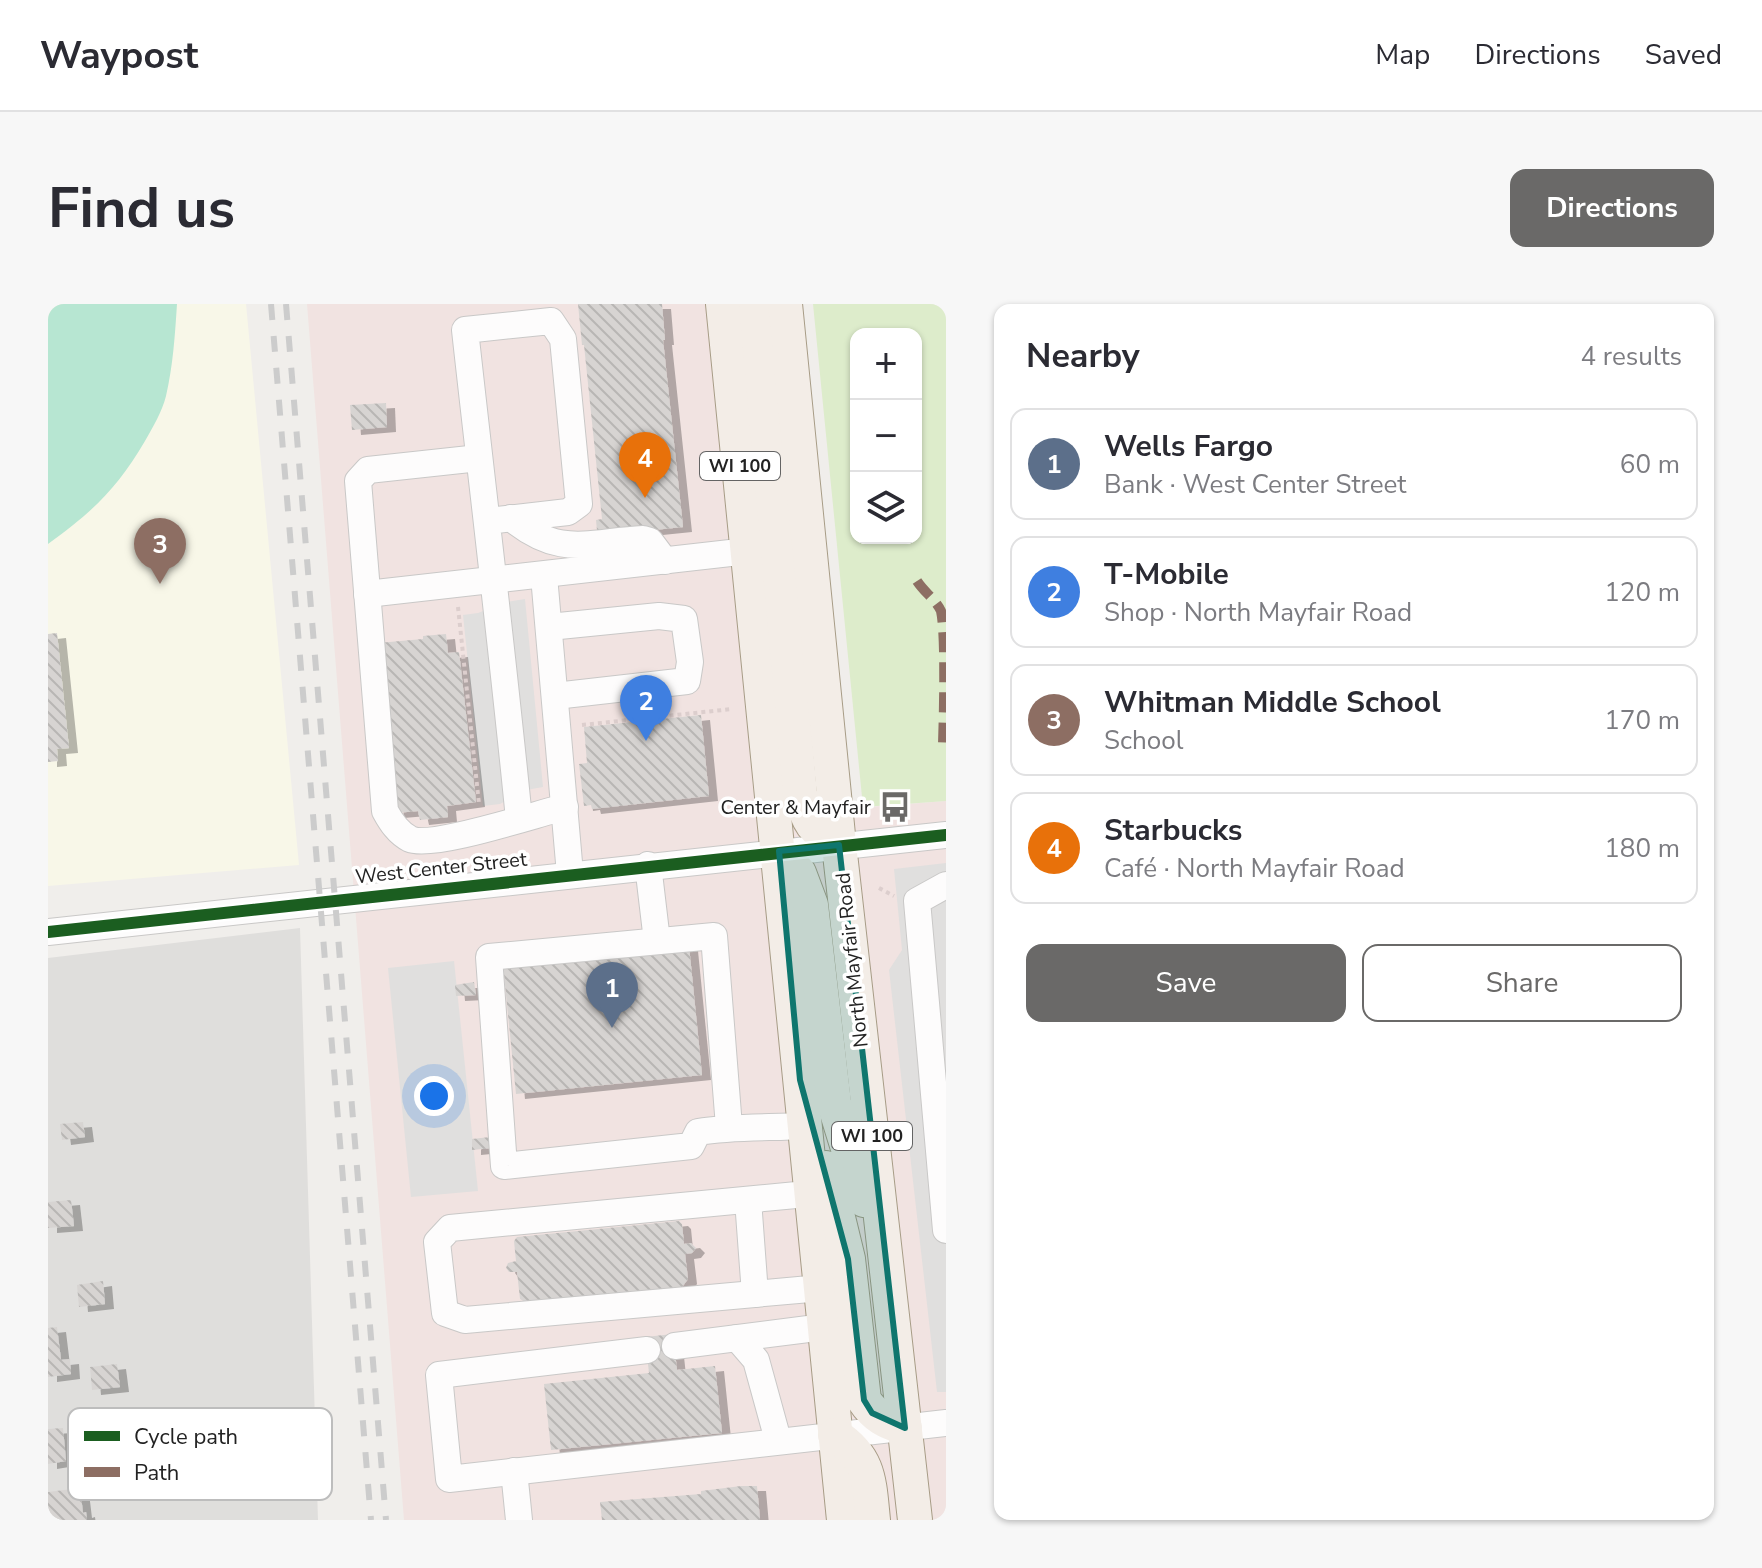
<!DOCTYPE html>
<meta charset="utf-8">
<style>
body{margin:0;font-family:"Nunito Sans",sans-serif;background:#f7f7f7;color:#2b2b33}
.controls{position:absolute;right:24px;top:24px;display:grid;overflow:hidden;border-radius:16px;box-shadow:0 2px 6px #0004}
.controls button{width:72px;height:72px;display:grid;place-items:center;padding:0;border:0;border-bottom:2px solid #e1e1e2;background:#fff;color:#2b2b33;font:40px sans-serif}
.you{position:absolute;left:386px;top:792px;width:28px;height:28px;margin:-20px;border:6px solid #fff;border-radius:50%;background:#1a73e8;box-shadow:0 0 0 12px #1a73e833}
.badge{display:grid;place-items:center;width:52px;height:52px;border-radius:50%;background:#6a6968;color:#fff;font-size:26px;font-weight:700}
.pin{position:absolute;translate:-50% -66px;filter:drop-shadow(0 2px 4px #0008)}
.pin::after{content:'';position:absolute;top:42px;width:28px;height:24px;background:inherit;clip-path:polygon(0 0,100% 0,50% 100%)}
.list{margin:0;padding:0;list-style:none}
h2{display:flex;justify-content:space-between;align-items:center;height:104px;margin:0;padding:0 32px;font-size:34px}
h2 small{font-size:26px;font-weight:400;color:#7c7c81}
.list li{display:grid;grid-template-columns:52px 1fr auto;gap:24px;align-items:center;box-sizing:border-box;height:112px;margin:0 16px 16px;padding:0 16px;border:2px solid #e1e1e2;border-radius:16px}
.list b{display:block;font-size:30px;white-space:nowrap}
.list p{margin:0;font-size:26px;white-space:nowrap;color:#7c7c81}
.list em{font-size:26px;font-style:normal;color:#7c7c81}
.actions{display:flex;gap:16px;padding:24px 32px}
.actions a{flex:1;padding:18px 0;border:2px solid #6a6968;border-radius:16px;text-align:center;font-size:28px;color:#6a6968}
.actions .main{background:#6a6968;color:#fff}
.icon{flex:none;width:44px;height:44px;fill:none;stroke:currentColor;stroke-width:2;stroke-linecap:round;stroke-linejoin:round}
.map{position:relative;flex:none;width:898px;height:1216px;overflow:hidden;border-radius:16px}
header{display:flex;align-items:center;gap:48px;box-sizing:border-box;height:112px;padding:0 40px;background:#fff;border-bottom:2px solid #e1e1e2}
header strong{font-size:38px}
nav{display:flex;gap:44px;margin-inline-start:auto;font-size:28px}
.intro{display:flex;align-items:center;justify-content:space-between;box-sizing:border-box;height:192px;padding:0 48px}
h1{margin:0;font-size:56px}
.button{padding:20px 36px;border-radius:16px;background:#6a6968;color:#fff;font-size:28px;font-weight:700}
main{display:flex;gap:48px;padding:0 48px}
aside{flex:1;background:#fff;border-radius:16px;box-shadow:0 2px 6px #0004}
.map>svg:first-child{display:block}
.residential{fill:#dfdedc}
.commercial{fill:#f1e3e1}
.education{fill:#f8f7e8}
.grass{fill:#ddeccb;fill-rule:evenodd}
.pitch{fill:#b7e6d2}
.parking{fill:#e0dfde}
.building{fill:url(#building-back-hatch);filter:url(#shadow)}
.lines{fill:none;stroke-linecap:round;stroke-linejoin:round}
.minor-casing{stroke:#c9c8c7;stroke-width:28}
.major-casing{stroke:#a79c86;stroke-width:36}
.path{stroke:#dccecd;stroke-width:4;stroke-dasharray:4 4;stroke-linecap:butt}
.minor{stroke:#fdfcfc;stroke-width:26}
.major{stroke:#f3ede7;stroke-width:34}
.rail{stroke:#ccc;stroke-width:6;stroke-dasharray:16 16;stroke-linecap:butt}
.quiet{stroke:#8d6e63;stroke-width:10;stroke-dasharray:20 10;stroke-linecap:butt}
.cycleway-casing{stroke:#fff;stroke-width:17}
.cycleway{stroke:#1b5e20;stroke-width:12}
.marked{fill:#0f766e;fill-opacity:0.2;stroke:#0f766e;stroke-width:6;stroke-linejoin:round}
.labels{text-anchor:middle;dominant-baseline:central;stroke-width:7;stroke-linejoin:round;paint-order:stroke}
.shield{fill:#fff;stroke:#646464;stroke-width:2}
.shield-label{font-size:18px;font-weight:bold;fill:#222}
.poi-label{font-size:20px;fill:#222;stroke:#fff;text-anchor:end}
.street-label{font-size:20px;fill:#222;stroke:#fff}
.key{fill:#fff;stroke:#bdbdbd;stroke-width:2}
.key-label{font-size:22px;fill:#222}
</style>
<header>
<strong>Waypost</strong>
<nav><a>Map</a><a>Directions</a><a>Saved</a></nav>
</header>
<div class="intro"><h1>Find us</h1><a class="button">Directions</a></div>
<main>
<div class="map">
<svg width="898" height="1216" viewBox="0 0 898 1216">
<defs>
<pattern id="building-back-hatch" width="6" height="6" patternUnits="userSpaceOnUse" patternTransform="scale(2)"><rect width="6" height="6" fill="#d7d4d2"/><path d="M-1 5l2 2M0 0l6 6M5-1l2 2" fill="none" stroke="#b8b6b4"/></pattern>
<filter id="shadow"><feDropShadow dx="9" dy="5" stdDeviation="0" flood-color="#0004"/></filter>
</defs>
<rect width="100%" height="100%" fill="#f0eeeb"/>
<polygon class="residential" points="252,624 270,1216 0,1216 0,654"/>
<polygon class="commercial" points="259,0 658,0 708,512 898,497 898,1216 356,1216"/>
<polygon class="education" points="0,0 198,0 251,561 0,582"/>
<path class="grass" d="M765,0H898V497L815,503ZM808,30H868V234H808Z"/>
<path class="pitch" d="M0,0H129C127,31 125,62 118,92C114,108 105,123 97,137C69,185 44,208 0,240Z"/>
<g class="parking">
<polygon points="477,295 495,483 478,486 452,500 435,502 415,311 430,309 458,298"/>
<polygon points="898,559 898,1088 889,1088 841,666 854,646 846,565"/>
<polygon points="406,657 430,887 363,893 340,664"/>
</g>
<g class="building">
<polygon points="530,0 614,0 617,36 615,36 635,223 586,228 550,237 548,216 554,215 536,41 534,41"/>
<polygon points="338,99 339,123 304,126 302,101"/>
<polygon points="9,329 21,444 9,445 10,457 0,458 0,330"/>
<polygon points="398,330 400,349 411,348 428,498 399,502 400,513 372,516 370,507 347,509 330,339 375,335 375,332"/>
<polygon points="653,411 661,492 544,505 543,501 536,502 531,460 539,459 536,423"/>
<polygon points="641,642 654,771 468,790 455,661"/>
<polygon points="426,678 428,691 408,692 407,681"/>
<polygon points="35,818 37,833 14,836 12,820"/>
<polygon points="442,833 444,844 424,846 424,835"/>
<polygon points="23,896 26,922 0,924 0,898"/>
<polygon points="631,917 634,920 636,940 643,939 648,944 644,949 637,950 640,975 634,983 477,998 472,995 469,968 461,968 458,964 460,959 468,957 466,937 469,933"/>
<polygon points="55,977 57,1000 31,1003 29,981"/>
<polygon points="9,1023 13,1056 22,1055 23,1070 0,1073 0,1024"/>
<polygon points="625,1030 629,1066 667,1062 674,1129 503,1146 496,1080 601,1069 597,1033"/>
<polygon points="69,1060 72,1083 44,1086 42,1063"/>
<polygon points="15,1124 18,1157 0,1160 0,1125"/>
<polygon points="693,1182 709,1182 712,1216 554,1216 552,1198 653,1190 653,1187"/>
<polygon points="32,1184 35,1209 38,1208 39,1216 0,1216 0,1188"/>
</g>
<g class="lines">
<defs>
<g id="minor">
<path d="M431,154L320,166L310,177L337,507C343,518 350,529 362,535C384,545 488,510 517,503"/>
<path d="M463,214C512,254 538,238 595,235L602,237L617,257"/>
<path d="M440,217L520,208L531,200L515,35L503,17L417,26C435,189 455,352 471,515"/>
<polyline points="496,272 522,570"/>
<polyline points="319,290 700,247"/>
<polyline points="501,323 611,312 636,315 642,358 639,377 507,392"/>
<polyline points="600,561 609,637"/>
<polyline points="898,581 869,597 898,926"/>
<polyline points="0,628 898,531"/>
<path d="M681,823L666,632L441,653L456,862L643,842L650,828C685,822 721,824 757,822"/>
<polyline points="700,896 707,990"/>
<polyline points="773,984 417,1016 397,1009 389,938 402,924 780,888"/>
<polyline points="689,1034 708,1056 730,1136"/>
<polyline points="627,1042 776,1023"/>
<polyline points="599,1046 391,1071 401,1175 898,1119"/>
<polyline points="466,1167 471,1216"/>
</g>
<g id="major">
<polyline points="675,0 796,1216"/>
<path d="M708,0L752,490C761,519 764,526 791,541"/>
<polyline points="737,0 791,541 867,1216"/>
<polyline points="732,549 751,569 763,601 786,799 816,896"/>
<path d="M778,864L800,955L816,1096C827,1113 838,1118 857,1124"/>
<path d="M787,1131C822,1154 821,1177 825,1216"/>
</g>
</defs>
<use href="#minor" class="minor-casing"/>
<use href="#major" class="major-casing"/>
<g class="path">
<polyline points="410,303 431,500"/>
<polyline points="534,421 684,405"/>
<polyline points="831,584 846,592"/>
</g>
<use href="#minor" class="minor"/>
<use href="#major" class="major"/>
<g class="rail">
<polyline points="223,0 323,1216"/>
<polyline points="238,0 338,1216"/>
</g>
<path class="quiet" d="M869,277C876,288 888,296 893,307C898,331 896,409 895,440L898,446"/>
<defs>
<polyline id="cycleway" points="0,628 898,531"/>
</defs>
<use href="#cycleway" class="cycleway-casing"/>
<use href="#cycleway" class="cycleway"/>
</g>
<path class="marked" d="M791,541L857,1124L824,1109L816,1096L800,955L752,776L731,547Z"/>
<defs>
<symbol id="bus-bare" viewBox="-9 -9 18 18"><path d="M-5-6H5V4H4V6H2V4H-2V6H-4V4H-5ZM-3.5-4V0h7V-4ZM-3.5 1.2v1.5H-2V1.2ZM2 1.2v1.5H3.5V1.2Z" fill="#6a6968" stroke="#fff" stroke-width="2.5" paint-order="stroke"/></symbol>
</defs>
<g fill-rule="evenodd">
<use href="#bus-bare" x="825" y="481" width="44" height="44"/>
</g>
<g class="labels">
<g class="shield">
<rect x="652" y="148" width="80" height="28" rx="6"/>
<rect x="784" y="818" width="80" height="28" rx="6"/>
</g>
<g class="shield-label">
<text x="692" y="162">WI 100</text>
<text x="824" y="832">WI 100</text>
</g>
<g class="poi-label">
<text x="823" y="503">Center &amp; Mayfair</text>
</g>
<g class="street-label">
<text transform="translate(393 564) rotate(-6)">West Center Street</text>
<text transform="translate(804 656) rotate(-96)">North Mayfair Road</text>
</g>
</g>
<rect x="20" y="1104" width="264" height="92" rx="12" class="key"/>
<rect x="36" y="1127" width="36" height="10" fill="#1b5e20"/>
<rect x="36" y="1163" width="36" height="10" fill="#8d6e63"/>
<g class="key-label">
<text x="86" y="1140">Cycle path</text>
<text x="86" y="1176">Path</text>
</g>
</svg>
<div class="controls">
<button>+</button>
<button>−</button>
<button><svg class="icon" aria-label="layers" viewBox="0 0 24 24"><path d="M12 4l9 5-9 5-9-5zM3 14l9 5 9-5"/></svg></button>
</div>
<div class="you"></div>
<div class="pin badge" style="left:564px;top:724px;background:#5c6f8a">1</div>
<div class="pin badge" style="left:598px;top:437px;background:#3f7fe0">2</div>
<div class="pin badge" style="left:112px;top:280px;background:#8d6e63">3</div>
<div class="pin badge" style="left:597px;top:194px;background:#e8710a">4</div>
</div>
<aside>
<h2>Nearby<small>4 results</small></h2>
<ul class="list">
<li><span class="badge" style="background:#5c6f8a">1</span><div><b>Wells Fargo</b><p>Bank · West Center Street</p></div><em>60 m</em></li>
<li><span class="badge" style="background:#3f7fe0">2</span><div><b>T-Mobile</b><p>Shop · North Mayfair Road</p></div><em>120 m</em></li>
<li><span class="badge" style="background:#8d6e63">3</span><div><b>Whitman Middle School</b><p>School</p></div><em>170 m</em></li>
<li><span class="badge" style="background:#e8710a">4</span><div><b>Starbucks</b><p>Café · North Mayfair Road</p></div><em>180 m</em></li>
</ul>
<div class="actions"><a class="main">Save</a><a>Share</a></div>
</aside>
</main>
